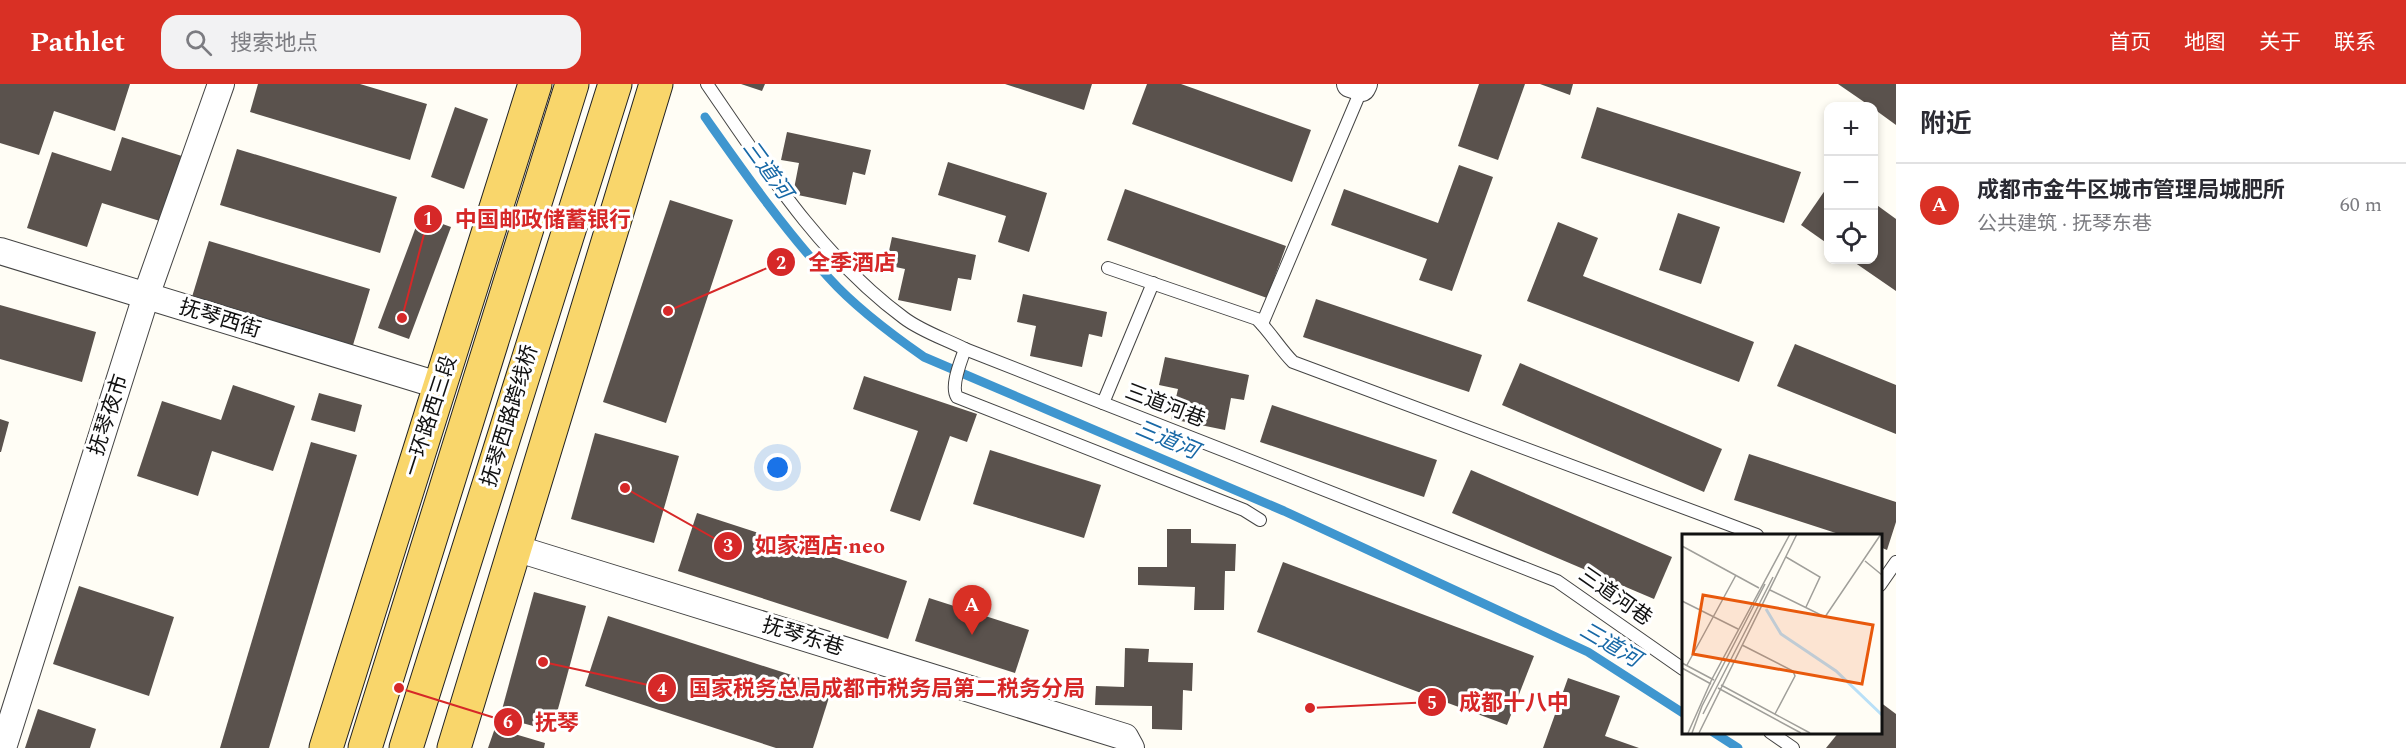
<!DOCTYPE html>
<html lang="zh">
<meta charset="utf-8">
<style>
body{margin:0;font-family:Spectral,"Noto Sans SC",serif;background:#f2f2f3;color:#2b2b33}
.controls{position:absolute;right:18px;top:18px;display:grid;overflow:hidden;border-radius:12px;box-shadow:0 3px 9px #0003}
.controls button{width:54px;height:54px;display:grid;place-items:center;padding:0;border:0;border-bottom:2px solid #e1e1e2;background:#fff;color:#2b2b33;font:30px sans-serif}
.you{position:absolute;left:778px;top:384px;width:21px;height:21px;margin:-15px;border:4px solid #fff;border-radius:50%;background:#1a73e8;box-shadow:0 0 0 9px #1a73e833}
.badge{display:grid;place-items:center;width:39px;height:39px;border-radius:50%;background:#d93025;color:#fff;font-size:20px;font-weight:700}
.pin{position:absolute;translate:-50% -50px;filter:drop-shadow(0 2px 3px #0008)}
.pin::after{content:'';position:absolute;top:32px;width:21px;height:18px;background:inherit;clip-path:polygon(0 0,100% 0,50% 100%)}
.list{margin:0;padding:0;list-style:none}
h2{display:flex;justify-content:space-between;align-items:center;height:78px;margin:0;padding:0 24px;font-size:26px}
h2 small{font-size:20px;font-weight:400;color:#7c7c81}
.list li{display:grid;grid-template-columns:39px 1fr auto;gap:18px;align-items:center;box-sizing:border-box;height:84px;padding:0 24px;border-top:2px solid #e1e1e2}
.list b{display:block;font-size:22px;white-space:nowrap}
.list p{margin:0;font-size:20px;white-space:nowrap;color:#7c7c81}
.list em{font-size:20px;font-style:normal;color:#7c7c81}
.icon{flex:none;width:33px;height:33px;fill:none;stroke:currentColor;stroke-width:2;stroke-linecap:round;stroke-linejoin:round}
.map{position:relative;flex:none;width:1896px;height:664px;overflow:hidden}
header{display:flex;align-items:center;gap:36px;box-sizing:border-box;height:84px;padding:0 30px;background:#d93025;color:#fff}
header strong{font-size:28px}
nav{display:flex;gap:33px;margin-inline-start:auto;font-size:21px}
.search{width:420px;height:54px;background:#f2f2f3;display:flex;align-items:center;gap:15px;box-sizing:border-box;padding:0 21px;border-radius:18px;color:#7c7c81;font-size:22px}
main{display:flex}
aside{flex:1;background:#fff}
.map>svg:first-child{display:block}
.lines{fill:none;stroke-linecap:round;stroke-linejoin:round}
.stream{stroke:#3f96cf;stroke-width:9}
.building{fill:#5a524d}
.service-casing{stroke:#444;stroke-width:14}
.minor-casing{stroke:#444;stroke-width:28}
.primary-casing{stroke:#222;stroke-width:35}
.service{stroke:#fff;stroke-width:12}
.minor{stroke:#fff;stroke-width:26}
.primary{stroke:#f9d66b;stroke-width:33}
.labels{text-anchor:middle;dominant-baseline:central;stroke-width:6;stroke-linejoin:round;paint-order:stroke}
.street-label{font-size:21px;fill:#111;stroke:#fff}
.water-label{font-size:22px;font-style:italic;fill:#1768a6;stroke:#fff}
.inset-river{fill:none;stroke:#b9e0f7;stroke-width:3}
.inset-road{fill:none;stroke:#a09f9a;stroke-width:1.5}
.view{fill:#e8590c;fill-opacity:0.15;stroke:#e8590c;stroke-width:3}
.inset-edge{fill:none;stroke:#111;stroke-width:3}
.leader{fill:none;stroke:#d62828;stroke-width:2}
.callout-dot{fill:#d62828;stroke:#fff;stroke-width:2}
.mark-label{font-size:18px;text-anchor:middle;font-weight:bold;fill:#fff}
.callout-label{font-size:22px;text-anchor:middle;font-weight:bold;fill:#d62828;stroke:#fff;stroke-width:6;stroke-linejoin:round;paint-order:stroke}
</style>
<header>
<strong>Pathlet</strong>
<div class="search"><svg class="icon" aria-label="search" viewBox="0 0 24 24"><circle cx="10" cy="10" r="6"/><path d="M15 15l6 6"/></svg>搜索地点</div>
<nav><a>首页</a><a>地图</a><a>关于</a><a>联系</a></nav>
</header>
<main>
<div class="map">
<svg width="1896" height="664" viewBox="0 0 1896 664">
<rect width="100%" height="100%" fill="#fffdf5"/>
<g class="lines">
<g class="stream">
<path d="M705,33C744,88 783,144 829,194C856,224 891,250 924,273L1284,427L1588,568L1683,629"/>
<polyline points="1713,648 1738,664"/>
</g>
</g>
<g class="building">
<polygon points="0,0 130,0 115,47 54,27 39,71 0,59"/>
<polygon points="258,0 360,0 427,20 410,76 250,28"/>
<polygon points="741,0 765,0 762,7"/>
<polygon points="1005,0 1092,0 1084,26"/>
<polygon points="1147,0 1181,0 1311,46 1292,98 1132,40"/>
<polygon points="1479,0 1525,0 1498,76 1458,62"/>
<polygon points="1540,0 1573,0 1570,11"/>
<polygon points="1838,0 1896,0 1896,41 1874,25 1874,22 1870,22"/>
<polygon points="455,23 488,35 464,105 431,93"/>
<polygon points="1597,23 1801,88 1784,139 1581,74"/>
<polygon points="787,48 871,66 865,91 853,88 846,121 793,110 799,79 781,76"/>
<polygon points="122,53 185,73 163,138 102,119 87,163 27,144 52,68 111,87"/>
<polygon points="237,65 397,113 380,169 220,121"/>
<polygon points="948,78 1047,109 1029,168 998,158 1006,132 938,111"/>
<polygon points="1459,81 1493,93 1452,207 1419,196 1427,175 1331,141 1344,105 1438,139"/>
<polygon points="1828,102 1828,160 1801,141"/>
<polygon points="1125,105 1286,162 1267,214 1107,156"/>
<polygon points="670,116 733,136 666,339 603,318"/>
<polygon points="1874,119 1896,135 1896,207 1851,176 1874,176"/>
<polygon points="1678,129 1720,143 1701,200 1659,186"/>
<polygon points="420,132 451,143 409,255 378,244"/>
<polygon points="1558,138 1598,154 1583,192 1754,258 1739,298 1527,217"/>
<polygon points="892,153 976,171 971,196 958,194 951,227 898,216 905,185 886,181"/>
<polygon points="209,157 370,205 353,261 192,213"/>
<polygon points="1023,210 1107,228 1102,253 1089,250 1082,283 1030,272 1036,242 1017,238"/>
<polygon points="1316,215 1482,271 1469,308 1303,253"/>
<polygon points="0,221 96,248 82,298 0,275"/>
<polygon points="1795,260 1896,301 1896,350 1777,302"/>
<polygon points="1165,273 1249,291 1244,316 1231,314 1225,346 1171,335 1178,305 1159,301"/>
<polygon points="1520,279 1722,365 1704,408 1502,321"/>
<polygon points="864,292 977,330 967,358 950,352 920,437 890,427 918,347 853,325"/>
<polygon points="233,301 295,322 273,387 212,367 198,412 137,392 162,317 221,336"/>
<polygon points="319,309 362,321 355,348 311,336"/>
<polygon points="1272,321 1437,376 1424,413 1260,358"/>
<polygon points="0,335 9,338 1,368 0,368"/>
<polygon points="595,349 679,372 654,459 571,435"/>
<polygon points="311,358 357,371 269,664 220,664"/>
<polygon points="990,366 1101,401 1084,454 973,420"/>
<polygon points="1749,370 1896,418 1896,438 1887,466 1880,463 1880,451 1842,451 1734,416"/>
<polygon points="1471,386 1672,473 1654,515 1452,429"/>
<polygon points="697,429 907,497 888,555 678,487"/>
<polygon points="1167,445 1191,445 1191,459 1236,460 1235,487 1225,487 1224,526 1194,526 1195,503 1138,501 1138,483 1167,483"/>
<polygon points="1283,478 1534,572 1507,641 1257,548"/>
<polygon points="79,502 174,533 149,612 53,580"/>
<polygon points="534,508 586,522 552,647 500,633"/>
<polygon points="929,514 1029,546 1015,589 915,557"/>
<polygon points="608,532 832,604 813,664 776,664 585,602"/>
<polygon points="1125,564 1149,565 1148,578 1193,579 1192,607 1183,606 1182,646 1152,645 1152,622 1095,621 1096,602 1124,603"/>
<polygon points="1568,594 1620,612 1605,652 1639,664 1543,664"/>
<polygon points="1880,618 1896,630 1896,664 1826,664 1839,648 1880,648"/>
<polygon points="38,625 96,645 90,664 25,664"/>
<polygon points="495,644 545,659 544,664 488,664"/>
</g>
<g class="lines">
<defs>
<g id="service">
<path d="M707,0C764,83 821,173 904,234C921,247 945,255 965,265L1557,497L1683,585"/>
<path d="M1108,184L1257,235C1271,249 1280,265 1293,278L1757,451"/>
<polyline points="1262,240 1362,4"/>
<path d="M965,265C961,277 950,302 957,313L1244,426L1260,436"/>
<polyline points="1103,319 1153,199"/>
<polyline points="1880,501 1896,478"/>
<polyline points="1770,648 1793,664"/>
</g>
<g id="minor">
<polyline points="1350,0 1362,4 1364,0"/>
<polyline points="0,167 441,302"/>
<polyline points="515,464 1125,653 1131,664"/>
<polyline points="3,664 146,212 221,0"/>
</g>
<g id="primary">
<polyline points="326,664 535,0"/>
<polyline points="365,664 572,0"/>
<polyline points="406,664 615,0"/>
<polyline points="454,664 656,0"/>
</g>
</defs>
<use href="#service" class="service-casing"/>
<use href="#minor" class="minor-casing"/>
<use href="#primary" class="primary-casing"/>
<use href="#service" class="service"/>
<use href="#minor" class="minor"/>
<use href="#primary" class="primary"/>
</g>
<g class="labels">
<g class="street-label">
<text transform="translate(220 235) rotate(17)">抚琴西街</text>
<text transform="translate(1165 322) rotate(21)">三道河巷</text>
<text transform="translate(109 331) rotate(-72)">抚琴夜市</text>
<text transform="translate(431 332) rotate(-72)">一环路西三段</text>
<text transform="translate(510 332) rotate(-73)">抚琴西路跨线桥</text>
<text transform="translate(1615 513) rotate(35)">三道河巷</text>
<text transform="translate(803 553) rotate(17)">抚琴东巷</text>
</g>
<g class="water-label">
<text transform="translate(767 86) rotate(54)">三道河</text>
<text transform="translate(1167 356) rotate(23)">三道河</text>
<text transform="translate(1610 561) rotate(30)">三道河</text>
</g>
</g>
<g transform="translate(1682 450)">
<rect width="200" height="200" fill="#fffdf5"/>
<path class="inset-river" d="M84,75L99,100L154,137L200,181"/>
<path class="inset-road" d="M0,12L77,54M104,23L138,43L124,73M183,27L200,41M88,56L143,83L199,0M0,67L56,95M60,111L111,137L113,142L93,180M0,129L32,146M5,131L54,41M0,134L29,150M39,151L128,199M36,154L119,199M21,180L91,43M6,199L30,145L108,0M10,199L20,172L83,50M17,199L115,0"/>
<path class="view" d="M21,61L191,91L180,150L11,120Z"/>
<rect width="200" height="200" class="inset-edge"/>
</g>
<path class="leader" d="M402 234L428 135M668 227L781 178M625 404L728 462M543 578L662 604M1310 624L1432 618M399 604L508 638"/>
<g class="callout-dot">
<circle cx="402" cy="234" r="6"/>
<circle cx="668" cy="227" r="6"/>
<circle cx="625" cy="404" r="6"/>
<circle cx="543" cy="578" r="6"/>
<circle cx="1310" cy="624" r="6"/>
<circle cx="399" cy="604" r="6"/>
<circle cx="428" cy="135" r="15"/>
<circle cx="781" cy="178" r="15"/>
<circle cx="728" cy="462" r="15"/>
<circle cx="662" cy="604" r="15"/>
<circle cx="1432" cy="618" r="15"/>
<circle cx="508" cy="638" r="15"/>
</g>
<g class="mark-label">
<text x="428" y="141">1</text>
<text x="781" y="185">2</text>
<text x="728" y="468">3</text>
<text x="662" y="611">4</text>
<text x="1432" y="625">5</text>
<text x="508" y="644">6</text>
</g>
<g class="callout-label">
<text x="543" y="143">中国邮政储蓄银行</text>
<text x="852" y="186">全季酒店</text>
<text x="820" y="469">如家酒店·neo</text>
<text x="887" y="612">国家税务总局成都市税务局第二税务分局</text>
<text x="1514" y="626">成都十八中</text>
<text x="557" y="646">抚琴</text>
</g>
</svg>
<div class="controls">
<button>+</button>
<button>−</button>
<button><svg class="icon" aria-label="locate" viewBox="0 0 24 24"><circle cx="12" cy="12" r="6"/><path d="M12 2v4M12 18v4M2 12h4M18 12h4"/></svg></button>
</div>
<div class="you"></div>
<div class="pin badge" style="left:972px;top:551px">A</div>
</div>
<aside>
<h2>附近<small></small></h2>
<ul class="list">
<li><span class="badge">A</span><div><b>成都市金牛区城市管理局城肥所</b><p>公共建筑 · 抚琴东巷</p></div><em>60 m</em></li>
</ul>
</aside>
</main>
